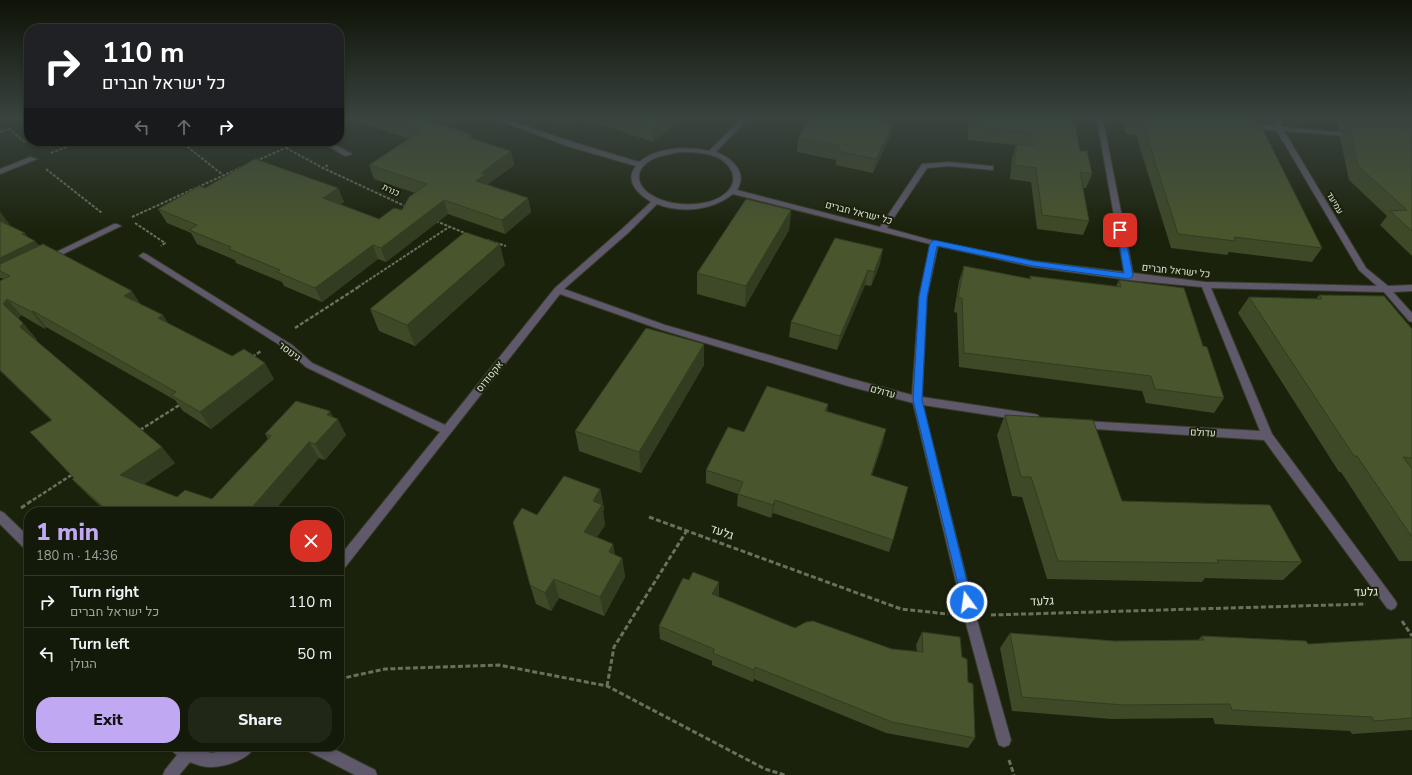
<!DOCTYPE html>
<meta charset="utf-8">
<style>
:root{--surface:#141a09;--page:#212717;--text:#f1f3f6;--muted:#9da19c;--line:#33382a;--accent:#c0a8f3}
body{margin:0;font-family:"Nunito Sans",Heebo,sans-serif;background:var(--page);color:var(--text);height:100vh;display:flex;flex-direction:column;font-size:15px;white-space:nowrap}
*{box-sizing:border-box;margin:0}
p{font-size:13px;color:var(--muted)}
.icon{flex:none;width:22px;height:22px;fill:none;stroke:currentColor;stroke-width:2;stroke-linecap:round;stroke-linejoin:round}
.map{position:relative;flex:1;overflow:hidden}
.drawer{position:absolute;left:24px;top:507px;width:320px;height:244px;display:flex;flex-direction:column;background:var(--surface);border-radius:16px;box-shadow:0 2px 6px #0003,0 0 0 1px var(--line)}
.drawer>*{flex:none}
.guide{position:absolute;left:24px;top:24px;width:320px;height:122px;border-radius:16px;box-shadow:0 2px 6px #0003,0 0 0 1px var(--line);background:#202124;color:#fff;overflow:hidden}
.pin{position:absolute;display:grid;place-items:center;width:34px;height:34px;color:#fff;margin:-17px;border-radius:8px;box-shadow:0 2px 6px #0006}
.me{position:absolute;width:44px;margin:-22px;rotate:346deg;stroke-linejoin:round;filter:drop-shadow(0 0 3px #0008)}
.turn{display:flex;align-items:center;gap:14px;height:84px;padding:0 12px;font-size:18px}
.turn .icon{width:52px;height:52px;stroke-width:2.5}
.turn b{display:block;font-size:28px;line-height:34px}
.lanes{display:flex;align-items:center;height:38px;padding:0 12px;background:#0003;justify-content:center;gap:20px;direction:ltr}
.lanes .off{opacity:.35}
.round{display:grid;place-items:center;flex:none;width:42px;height:42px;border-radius:16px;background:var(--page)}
.head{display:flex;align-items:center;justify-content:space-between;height:68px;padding:0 12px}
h1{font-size:24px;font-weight:800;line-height:30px;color:var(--accent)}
.button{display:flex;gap:8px;margin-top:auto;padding:8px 12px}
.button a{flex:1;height:46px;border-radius:16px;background:var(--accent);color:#111;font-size:16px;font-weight:800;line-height:46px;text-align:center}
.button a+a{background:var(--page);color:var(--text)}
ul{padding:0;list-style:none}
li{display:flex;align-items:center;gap:12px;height:52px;padding:0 12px;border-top:1px solid var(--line)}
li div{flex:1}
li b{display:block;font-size:15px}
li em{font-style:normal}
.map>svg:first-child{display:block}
</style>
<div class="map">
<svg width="1412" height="775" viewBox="0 0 1412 775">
<rect width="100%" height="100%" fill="#1b220c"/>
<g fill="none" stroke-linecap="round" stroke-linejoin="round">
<g stroke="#363d28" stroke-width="2">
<g id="minor">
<polygon points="341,120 349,120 339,126 339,121"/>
<path d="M498,120H508L573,142L639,162C658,147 686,146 709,151L740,120H747L716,152C732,158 748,172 737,190L880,227L922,164L949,162L990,166H993V170L949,166L927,168L887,228L934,241L1033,261L1124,272L1097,120H1103L1133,273L1205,282L1377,286L1359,270L1277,131L1222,122L1219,120H1236L1275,126V120H1281L1282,127L1358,134L1360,135L1356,137L1284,131L1366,268L1388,286L1412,285V291L1393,292L1412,313V322L1409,321L1384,292L1211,288L1272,434L1395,600L1397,604L1395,608L1391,610L1387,608L1264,440L1079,428L1078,425L1079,422L1083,421L1260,431L1202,287L1129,280L1033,267L938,246L927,297L922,397L1034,414L1038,415L1039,418L1038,421L1034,422L923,405L976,616L1011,740L1009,745L1004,747L999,745L997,740L964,616L913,403L848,386L659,329L560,294L343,570L339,571V557L440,432L306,367L286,349L139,256L143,253L146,254L292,345L312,363L445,425L555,288L622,229L651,202C638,194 624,181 636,166L567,146ZM679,152C696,152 722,152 731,170C734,175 734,181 731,187C718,208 675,208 655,197C634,186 633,168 655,158C663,155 671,154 679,152ZM733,194L930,244L919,297L912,395L848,378L665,325L564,289L628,233L657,204C682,214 713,210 733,194Z"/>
<polygon points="319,141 328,141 352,154 345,156"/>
<polygon points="30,157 37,159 0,174 0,169"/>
<polygon points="114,224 117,224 121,226 51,260 48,261 44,258"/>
<polygon points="0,511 4,513 29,537 29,550 25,549 0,524"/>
<path d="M170,746H189L196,750L212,753L221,751L235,746H255C250,759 225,767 211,767C204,767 197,765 190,762L179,775H163L165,770L177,755L172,751Z"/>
<polygon points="306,746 328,746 375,770 377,775 355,775 308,751"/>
</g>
</g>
<g stroke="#6a705e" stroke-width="2" stroke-dasharray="3 1.5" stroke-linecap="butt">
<polyline points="0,132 9,129 26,143"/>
<polyline points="180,141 223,175"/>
<polyline points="286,148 323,168"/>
<polyline points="51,153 82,141"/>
<polyline points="256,161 301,141"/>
<polyline points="328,165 323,168 407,207"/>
<polyline points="46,169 102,213"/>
<polyline points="132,217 242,167"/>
<polyline points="436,221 467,234"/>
<polyline points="135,223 165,243 161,246"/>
<polyline points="487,240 506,246"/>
<polyline points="358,287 449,227"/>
</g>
<g stroke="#6a705e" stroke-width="2.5" stroke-dasharray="4 2" stroke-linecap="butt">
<polyline points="295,328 360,286"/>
<polyline points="252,357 261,351"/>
<polyline points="140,430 181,404"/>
<polyline points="33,500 73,474"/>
</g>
<g stroke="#6a705e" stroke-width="3" stroke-dasharray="5 2.5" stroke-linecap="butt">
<polyline points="21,508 34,499"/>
<polyline points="649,517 901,609 948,614"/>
<polyline points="991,615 1366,604"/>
<polyline points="1402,621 1412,636"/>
<polyline points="339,679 385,669 499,665 607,686 765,769 785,775"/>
<polyline points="607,686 614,647 686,532"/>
<polyline points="1009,760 1014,775"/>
</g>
<use href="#minor" fill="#5f596b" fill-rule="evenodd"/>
</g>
<g fill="#3e4927">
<polygon points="19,120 29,120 29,129"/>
<polygon points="354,120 435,120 435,122 434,123 471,134 472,139 511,151 514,165 488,184 488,185 528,198 531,212 505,234 448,214 386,262 378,259 322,302 284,286 282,282 236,263 235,260 197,244 191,233 167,223 158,209 205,188 338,188 344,202 340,204 379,219 402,210 415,193 374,179 369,165 409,139"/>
<polygon points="557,120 573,120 568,124"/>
<polygon points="588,120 680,120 653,142"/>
<polygon points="968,120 1074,120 1080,151 1092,174 1086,188 1083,188 1089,221 1083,235 1037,229 1031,182 1010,179 1012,158 1016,145 968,140"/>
<polygon points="1122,120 1258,120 1322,248 1312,262 1229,252 1227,255 1171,248 1136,135 1126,134"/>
<polygon points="1337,120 1412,120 1412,256 1380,225 1387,216 1349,180 1340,137 1345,131 1339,130"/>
<polygon points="890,136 873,173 836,165 836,160 797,152 798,138"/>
<polygon points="55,141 77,141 62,147"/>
<polygon points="791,210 789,230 745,307 697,294 697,273"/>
<polygon points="0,212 10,226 28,237 39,245 141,305 168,324 274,379 211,429 183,411 175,400 46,327 45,329 21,315 18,319 23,323 37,340 36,341 175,463 144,484 177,497 212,499 268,439 265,434 333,417 346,435 325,460 319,458 273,512 107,512 88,495 72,479 74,478 51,420 0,371 0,281 3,279 2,278 0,278"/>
<polygon points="835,238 880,264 871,286 865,285 837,350 789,337 791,322"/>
<polygon points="505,265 415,346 379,331 370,309"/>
<polygon points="964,266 1029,279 1030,276 1116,286 1119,280 1203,346 1224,398 1214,413 1146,403 1142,391 959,367 957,313 954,312 959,281"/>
<polygon points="1319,295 1412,329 1412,561 1399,561 1341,472 1339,472 1238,313 1249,297 1316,299"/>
<polygon points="704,344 704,365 641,473 579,451 575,431"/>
<polygon points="828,404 827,411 886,429 883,442 872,475 893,540 889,552 773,513 771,518 737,506 738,494 706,483 706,470 744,432"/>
<polygon points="1005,415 1122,501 1302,562 1283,580 1205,578 1202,582 1047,579 1022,497 1012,496 997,435"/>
<polygon points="600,489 604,509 603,511 605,525 597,537 613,544 615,555 622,558 625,577 604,616 559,598 551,611 536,604 530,585 537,515"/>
<polygon points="719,595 718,597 795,628 892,649 917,652 916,645 922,632 962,657 968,682 975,738 968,748 886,733 754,679 753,682 712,665 712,661 660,639 659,626"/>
<polygon points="1010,633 1115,641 1198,640 1202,636 1308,644 1412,638 1412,730 1352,734 1350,731 1215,724 1213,718 1111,719 1012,711 1000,648"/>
</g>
<g fill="#323c20">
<polygon points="422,120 435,120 435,122 432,124"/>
<polygon points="567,120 573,120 568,124"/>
<polygon points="664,120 680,120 653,142 653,129"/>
<polygon points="893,123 890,136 873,173 876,159"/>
<polygon points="471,134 474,148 467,137"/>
<polygon points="58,141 77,141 62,147"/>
<polygon points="511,151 514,165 488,184 489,188 476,181 481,173"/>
<polygon points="338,188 344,202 329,212 323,198"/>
<polygon points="528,198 531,212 505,234 502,220"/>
<polygon points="444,200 448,214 386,262 381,248"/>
<polygon points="791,210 789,230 745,307 746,286"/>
<polygon points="0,212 11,226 0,228"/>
<polygon points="25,233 32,242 35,241 46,255 0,271 0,258 22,234"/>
<polygon points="500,244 505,265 415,346 407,325"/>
<polygon points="373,245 378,259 322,302 315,288"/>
<polygon points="883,249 880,264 871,286 874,272"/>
<polygon points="868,270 865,285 837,350 840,336"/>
<polygon points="132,291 143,308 124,296"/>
<polygon points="7,299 21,315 17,321 3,304"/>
<polygon points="33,311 46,327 45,329 32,312"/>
<polygon points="163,315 174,332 158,318"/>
<polygon points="23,323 37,340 34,344 20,327"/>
<polygon points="704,344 704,365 641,473 639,452"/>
<polygon points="265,363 274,379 211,429 200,412"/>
<polygon points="330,411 335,421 338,419 346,435 325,460 315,444 327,415"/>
<polygon points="886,429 883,442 867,488 871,475"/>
<polygon points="309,442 319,458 273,512 248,512"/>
<polygon points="162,447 175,463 135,491 120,475"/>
<polygon points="600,489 604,509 603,511 605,525 588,551 584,532 593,501"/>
<polygon points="775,500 773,513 771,518 773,505"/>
<polygon points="613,544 616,564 609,552"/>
<polygon points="622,558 625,577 604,616 600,597"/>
<polygon points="554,579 559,598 551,611 545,593"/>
<polygon points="719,582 719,595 712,607 712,594"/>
<polygon points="755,667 754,679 753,682 754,670"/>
</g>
<g fill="#48552d" stroke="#323c20">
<polygon points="24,120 29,120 29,124"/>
<polygon points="389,120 428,120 432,122 431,124 434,122 471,134 467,137 511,151 481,173 486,174 476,181 528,198 502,220 444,200 381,248 373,245 315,288 277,272 280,270 229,249 231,247 189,230 197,225 158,209 199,186 205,188 255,159 338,188 323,198 379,219 394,208 402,210 409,197 427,184 369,165 421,131"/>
<polygon points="625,120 664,120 653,129"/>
<polygon points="809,120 879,120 893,123 876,159 838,151 840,146 798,138"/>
<polygon points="971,120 1074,120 1080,151 1087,151 1092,174 1080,172 1089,221 1042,215 1036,168 1014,165 1017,144 1033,146 1030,133 971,126"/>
<polygon points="1132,120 1258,120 1322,248 1234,237 1235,241 1178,234 1142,121"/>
<polygon points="1380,120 1412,120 1412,123"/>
<polygon points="1349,124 1412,129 1412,231 1390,211 1407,210 1358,166"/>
<polygon points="746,199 791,210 746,286 697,273"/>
<polygon points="0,221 25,233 22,234 35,241 0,258"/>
<polygon points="465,232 500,244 407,325 370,309"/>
<polygon points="835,238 883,249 874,272 868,270 840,336 791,322"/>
<polygon points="43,244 132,291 124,296 163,315 158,318 232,356 244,349 265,363 200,412 171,395 176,392 33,311 32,312 7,299 3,304 23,323 20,327 162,447 120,475 177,497 185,490 212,499 271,436 265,434 296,401 330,411 327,415 338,419 315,444 309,442 248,512 249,512 109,512 72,479 74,478 30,432 52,420 0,370 0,281 10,276 0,271 0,264"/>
<polygon points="964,266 1031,279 1030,276 1121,287 1119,280 1184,288 1203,346 1207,347 1224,398 1155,389 1151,376 964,353 962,298 958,298"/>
<polygon points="1319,295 1384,296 1412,329 1412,458 1403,457 1412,469 1412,537 1357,456 1354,456 1249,297 1322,299"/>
<polygon points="646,328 704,344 639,452 575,431"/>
<polygon points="767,386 828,404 825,411 886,429 871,475 908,487 893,540 775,500 773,505 738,494 743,482 706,470 728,427 744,432"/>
<polygon points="1005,415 1093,420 1122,501 1270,505 1302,562 1217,560 1219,563 1058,561 1031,477 1021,477"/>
<polygon points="564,476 600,489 593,501 602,505 584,532 613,544 609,552 622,558 600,597 554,579 545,593 530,585 513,522 522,508 537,515"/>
<polygon points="693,572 719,582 712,594 795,628 806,622 813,621 892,649 923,652 922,632 960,637 962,657 967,659 968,682 973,684 975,738 892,722 755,667 754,670 713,653 714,649 659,626 683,578 689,580"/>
<polygon points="1010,633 1115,641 1204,640 1202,636 1306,641 1308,644 1412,638 1412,718 1374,721 1372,717 1232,710 1230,704 1124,705 1022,697"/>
</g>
<linearGradient id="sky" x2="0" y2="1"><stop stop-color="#0f1307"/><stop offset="0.52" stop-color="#394440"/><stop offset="1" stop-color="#394440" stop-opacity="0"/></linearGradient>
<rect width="1412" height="229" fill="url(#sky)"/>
<polygon fill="#1a73e8" stroke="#114b97" points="1120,227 1124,230 1133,276 1129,279 1033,266 937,246 927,297 922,400 972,602 971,605 967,607 963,605 913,400 919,297 930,243 934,240 1033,261 1124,273 1117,230"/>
<g text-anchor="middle" stroke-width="4" stroke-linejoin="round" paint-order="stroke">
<g font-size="9" fill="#dde2d4" stroke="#1b220c">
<text transform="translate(391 190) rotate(25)" y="3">כנרת</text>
<text transform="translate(1335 203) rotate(59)" y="3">עמיעד</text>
</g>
<g font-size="10" fill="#dde2d4" stroke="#1b220c">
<text transform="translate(859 212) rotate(14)" y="4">כל ישראל חברים</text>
<text transform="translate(1176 270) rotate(6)" y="4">כל ישראל חברים</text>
<text transform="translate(290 351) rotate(37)" y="4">גינוסר</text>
<text transform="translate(489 376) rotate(-51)" y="4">אקסודוס</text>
<text transform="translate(883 391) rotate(15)" y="4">עדולם</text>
<text transform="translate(1203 432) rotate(3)" y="4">עדולם</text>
</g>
<g font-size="12" fill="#dde2d4" stroke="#1b220c">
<text transform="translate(722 532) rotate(20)" y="4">גלעד</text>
<text transform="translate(1366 592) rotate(-1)" y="4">גלעד</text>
<text transform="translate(1042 601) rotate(-2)" y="4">גלעד</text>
</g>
</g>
</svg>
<div class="pin" style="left:1120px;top:230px;background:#d93025"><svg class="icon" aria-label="arrive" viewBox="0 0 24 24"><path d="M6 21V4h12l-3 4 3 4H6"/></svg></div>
<svg class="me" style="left:967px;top:602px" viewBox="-20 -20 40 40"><circle r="17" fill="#1a73e8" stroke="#fff" stroke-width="3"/><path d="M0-11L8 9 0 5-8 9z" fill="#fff"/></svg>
<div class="guide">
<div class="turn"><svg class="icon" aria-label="right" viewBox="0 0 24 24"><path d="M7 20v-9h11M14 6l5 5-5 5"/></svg><div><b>110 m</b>כל ישראל חברים</div></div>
<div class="lanes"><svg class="icon off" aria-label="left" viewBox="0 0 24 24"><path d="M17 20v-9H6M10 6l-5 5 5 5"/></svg><svg class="icon off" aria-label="ahead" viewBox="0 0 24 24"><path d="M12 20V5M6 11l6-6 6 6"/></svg><svg class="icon" aria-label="right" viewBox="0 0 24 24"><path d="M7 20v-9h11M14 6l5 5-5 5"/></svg></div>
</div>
<section class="drawer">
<div class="head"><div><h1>1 min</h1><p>180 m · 14:36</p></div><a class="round" style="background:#d93025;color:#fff"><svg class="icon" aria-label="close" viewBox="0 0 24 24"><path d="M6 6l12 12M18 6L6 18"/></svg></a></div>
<ul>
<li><svg class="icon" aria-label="right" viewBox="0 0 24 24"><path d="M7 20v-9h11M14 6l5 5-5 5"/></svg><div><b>Turn right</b><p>כל ישראל חברים</p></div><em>110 m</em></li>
<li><svg class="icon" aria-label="left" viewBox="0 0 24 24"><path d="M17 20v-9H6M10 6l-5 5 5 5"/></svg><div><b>Turn left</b><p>הגולן</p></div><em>50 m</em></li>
</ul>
<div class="button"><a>Exit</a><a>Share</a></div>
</section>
</div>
